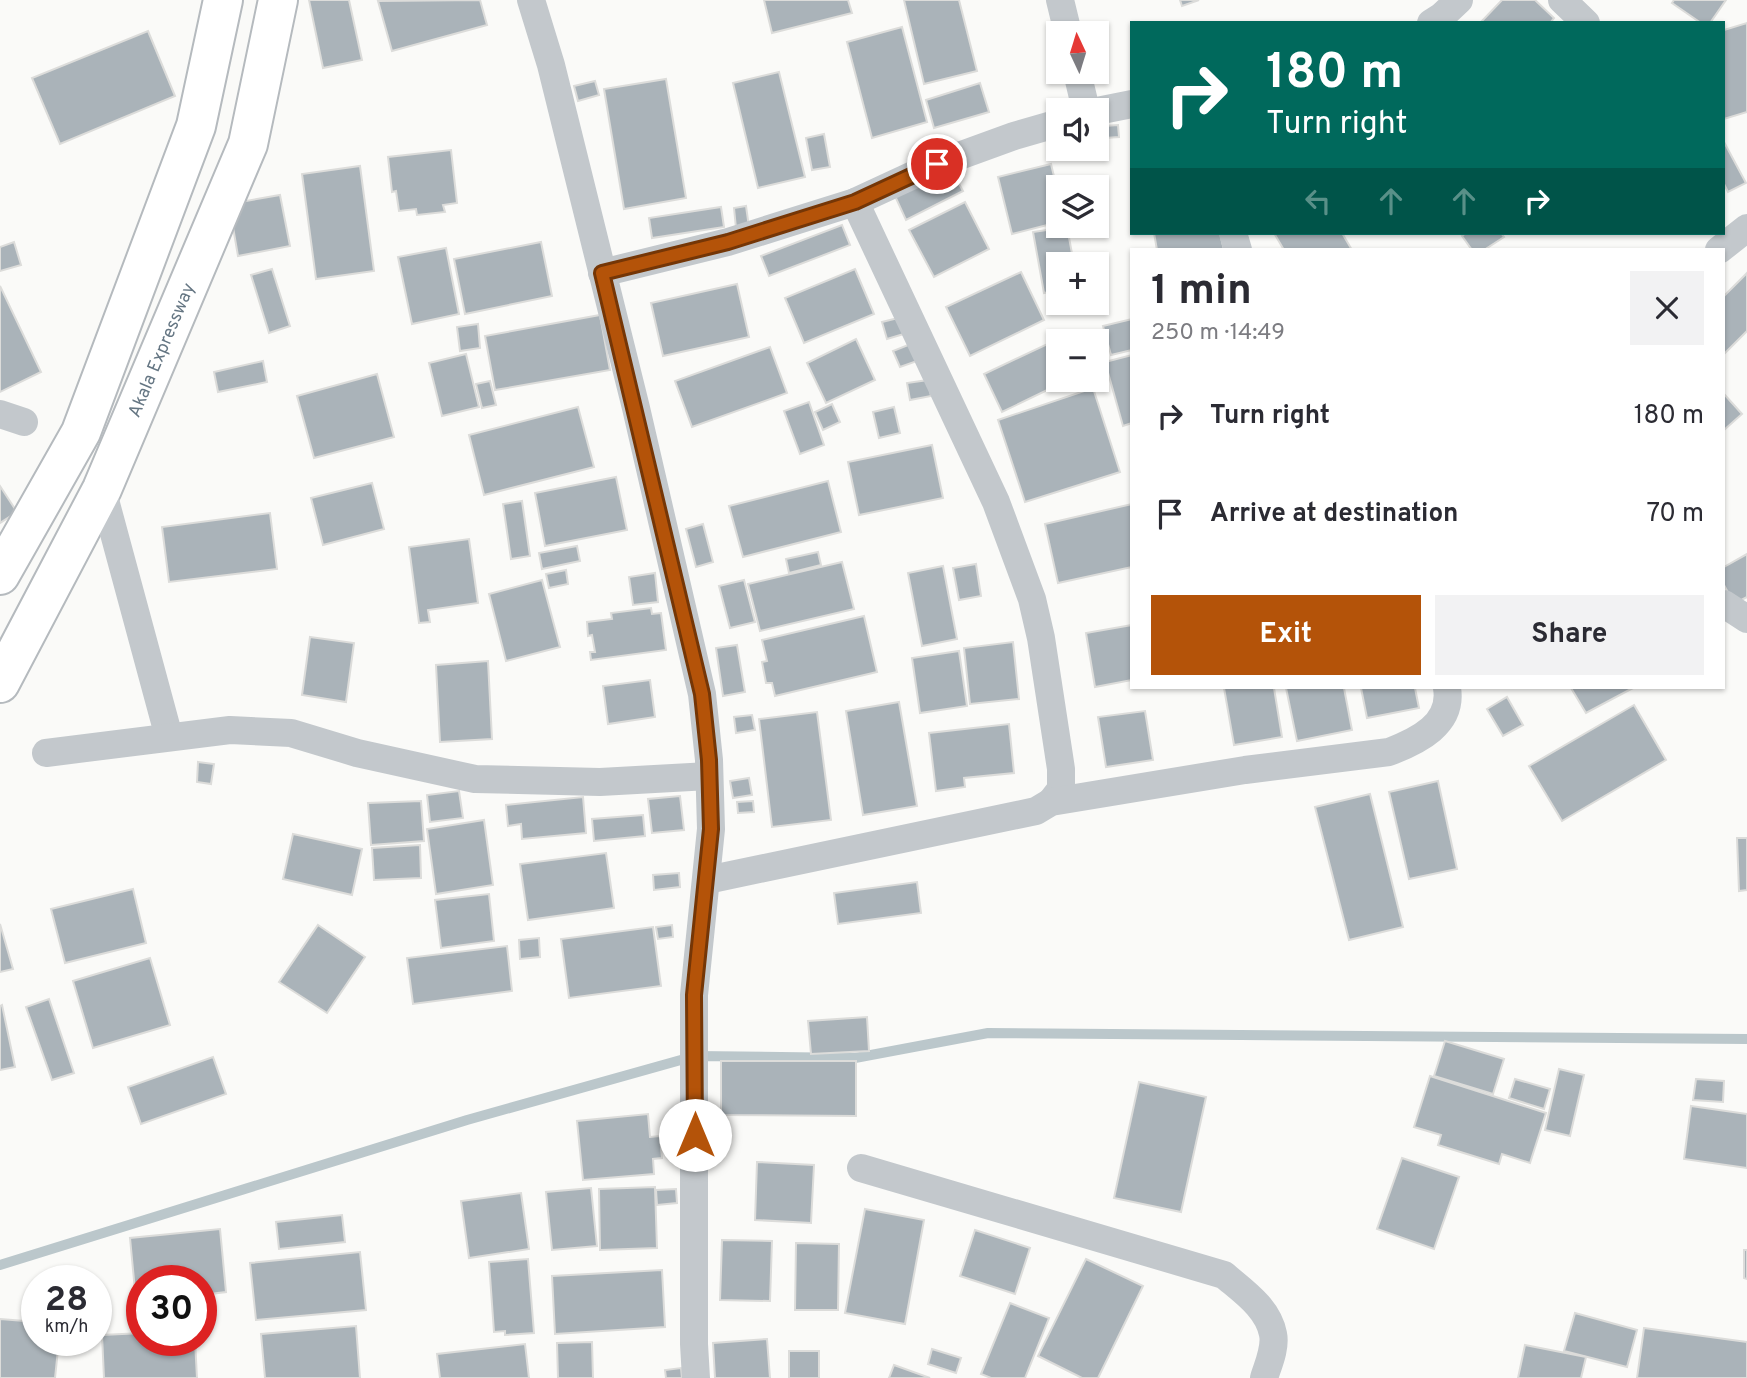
<!DOCTYPE html>
<meta charset="utf-8">
<style>
:root{--surface:#fff;--page:#f2f2f3;--text:#2b2b33;--muted:#7c7c81;--accent:#b45309}
body{margin:0;font-family:Overpass,sans-serif;background:var(--page);color:var(--text);height:100vh;display:flex;flex-direction:column;font-size:26px;white-space:nowrap}
*{box-sizing:border-box;margin:0}
p{font-size:23px;color:var(--muted)}
.icon{flex:none;width:38px;height:38px;fill:none;stroke:currentColor;stroke-width:2;stroke-linecap:round;stroke-linejoin:round}
.map{position:relative;flex:1;overflow:hidden}
.panel{position:absolute;left:1130px;top:248px;width:595px;height:441px;display:flex;flex-direction:column;background:var(--surface);border-radius:0px;box-shadow:0 2px 5px #0004}
.panel>*{flex:none}
.hud{position:absolute;left:1130px;top:21px;width:595px;height:214px;border-radius:0px;box-shadow:0 2px 5px #0004;background:#00695c;color:#fff;overflow:hidden}
.needle{width:46px;rotate:356deg}
.controls{position:absolute;left:1046px;top:21px;display:grid;gap:14px}
.controls a{display:grid;place-items:center;width:63px;height:63px;border-radius:0px;background:var(--surface);box-shadow:0 2px 5px #0004;font-size:35px}
.speed{position:absolute;left:21px;top:1265px;display:flex;gap:14px;font-size:35px;font-weight:700;text-align:center}
.speed>*{display:grid;place-content:center;width:91px;height:91px;border-radius:50%;background:var(--surface);box-shadow:0 2px 5px #0004;line-height:1}
.speed small{font-size:18px;font-weight:400}
.speed .limit{border:10px solid #d22;background:#fff;color:#111}
.pin{position:absolute;display:grid;place-items:center;width:60px;height:60px;color:#fff;margin:-30px;border:4px solid #fff;border-radius:50%;box-shadow:0 2px 7px #0007}
.me{position:absolute;width:77px;margin:-38px;rotate:0deg;stroke-linejoin:round;filter:drop-shadow(0 0 5px #0008)}
.turn{display:flex;align-items:center;gap:24px;height:147px;padding:0 21px;font-size:32px}
.turn .icon{width:91px;height:91px;stroke-width:2.5}
.turn b{display:block;font-size:49px;line-height:60px}
.lanes{display:flex;align-items:center;height:66px;padding:0 21px;background:#0003;justify-content:center;gap:35px;direction:ltr}
.lanes .off{opacity:.35}
.round{display:grid;place-items:center;flex:none;width:74px;height:74px;border-radius:0px;background:var(--page)}
.summary{display:flex;align-items:center;justify-content:space-between;height:119px;padding:0 21px}
h1{font-size:42px;font-weight:700;line-height:52px}
.cta{display:flex;gap:14px;margin-top:auto;padding:14px 21px}
.cta a{flex:1;height:80px;border-radius:0px;background:var(--accent);color:#fff;font-size:28px;font-weight:700;line-height:80px;text-align:center}
.cta a+a{background:var(--page);color:var(--text)}
ul{padding:0;list-style:none}
li{display:flex;align-items:center;gap:21px;height:98px;padding:0 21px}
li div{flex:1}
li b{display:block;font-size:26px}
li em{font-style:normal}
.map>svg:first-child{display:block}
</style>
<div class="map">
<svg width="1747" height="1378" viewBox="0 0 1747 1378">
<rect width="100%" height="100%" fill="#fafaf8"/>
<g fill="none" stroke-linecap="round" stroke-linejoin="round">
<polyline stroke="#bbc7cb" stroke-width="10" points="0,1265 467,1120 695,1056 855,1058 988,1033 1747,1039"/>
</g>
<g fill="#aab3b9" stroke="#dcdcda" stroke-width="2">
<polygon points="309,0 349,0 362,60 323,68"/>
<polygon points="480,0 487,25 392,51 378,1"/>
<polygon points="764,0 848,0 852,13 772,33"/>
<polygon points="904,0 959,0 977,71 924,84"/>
<polygon points="1180,0 1199,0 1182,6"/>
<polygon points="1502,0 1535,0 1554,18 1550,23 1480,23"/>
<polygon points="1674,0 1726,0 1710,23 1701,23 1672,3"/>
<polygon points="1747,23 1747,112 1724,119 1724,30"/>
<polygon points="902,27 927,122 872,138 847,42"/>
<polygon points="148,31 175,96 60,144 32,78"/>
<polygon points="779,72 805,177 758,188 733,83"/>
<polygon points="666,79 686,198 624,209 604,89"/>
<polygon points="595,81 599,95 578,101 574,86"/>
<polygon points="980,83 989,112 934,128 926,100"/>
<polygon points="1118,125 1119,137 1105,138 1104,126"/>
<polygon points="824,134 830,167 812,170 806,138"/>
<polygon points="1724,142 1746,183 1728,192 1724,184"/>
<polygon points="451,150 457,203 443,205 445,212 417,215 416,209 399,211 396,191 392,192 388,157"/>
<polygon points="1051,164 1059,197 1059,222 1012,234 998,177"/>
<polygon points="360,166 374,271 316,279 302,174"/>
<polygon points="951,169 963,191 906,220 895,196"/>
<polygon points="280,195 290,246 238,256 229,204"/>
<polygon points="965,202 989,249 934,277 909,230"/>
<polygon points="746,206 749,227 736,228 734,208"/>
<polygon points="721,207 724,227 652,238 649,218"/>
<polygon points="842,225 850,245 769,276 761,256"/>
<polygon points="1067,227 1074,264 1059,264 1059,290 1044,293 1033,232"/>
<polygon points="1154,233 1220,233 1224,250 1157,250"/>
<polygon points="1274,233 1342,233 1352,250 1284,250"/>
<polygon points="1466,233 1501,233 1504,237 1484,250 1472,250 1462,236"/>
<polygon points="14,242 21,265 0,271 0,247"/>
<polygon points="541,242 552,296 465,314 454,259"/>
<polygon points="446,248 459,314 412,324 398,257"/>
<polygon points="272,269 290,326 269,333 251,275"/>
<polygon points="855,269 874,314 804,343 785,298"/>
<polygon points="1021,272 1044,320 970,356 946,307"/>
<polygon points="1747,273 1747,331 1724,354 1724,296"/>
<polygon points="737,284 749,337 663,356 651,303"/>
<polygon points="0,286 41,372 0,392"/>
<polygon points="600,315 610,370 495,390 485,336"/>
<polygon points="902,317 907,333 887,339 882,322"/>
<polygon points="1132,319 1132,350 1111,355 1103,326"/>
<polygon points="478,324 480,348 460,351 457,327"/>
<polygon points="856,339 875,380 826,403 807,363"/>
<polygon points="1058,339 1059,380 1068,380 1002,412 984,374"/>
<polygon points="913,343 920,360 900,367 893,351"/>
<polygon points="770,347 787,393 692,427 675,381"/>
<polygon points="466,354 479,407 442,416 429,363"/>
<polygon points="1132,355 1132,423 1123,426 1105,362"/>
<polygon points="263,361 267,382 218,392 214,372"/>
<polygon points="377,374 394,437 314,458 297,396"/>
<polygon points="928,380 931,396 910,400 907,383"/>
<polygon points="490,381 496,405 482,408 476,384"/>
<polygon points="1093,388 1120,472 1025,502 998,420"/>
<polygon points="1724,394 1742,414 1724,430"/>
<polygon points="809,402 824,445 800,454 784,411"/>
<polygon points="832,404 840,422 823,430 815,412"/>
<polygon points="578,407 594,467 484,495 469,435"/>
<polygon points="894,407 900,433 879,438 873,412"/>
<polygon points="932,445 943,498 859,515 848,462"/>
<polygon points="616,477 627,530 545,546 535,493"/>
<polygon points="828,481 841,532 743,557 729,506"/>
<polygon points="372,483 384,529 323,545 311,498"/>
<polygon points="0,486 17,512 0,523"/>
<polygon points="522,501 530,556 511,559 503,504"/>
<polygon points="1132,504 1132,567 1058,583 1045,524"/>
<polygon points="270,513 277,569 169,582 162,527"/>
<polygon points="703,524 713,562 696,567 686,529"/>
<polygon points="469,539 478,603 428,610 430,622 419,623 409,547"/>
<polygon points="577,546 580,561 542,569 539,553"/>
<polygon points="818,552 821,565 789,573 786,559"/>
<polygon points="1747,554 1747,597 1734,604 1724,585 1724,567"/>
<polygon points="842,562 854,609 760,631 748,584"/>
<polygon points="976,564 981,596 959,600 953,568"/>
<polygon points="943,566 957,639 922,646 908,573"/>
<polygon points="566,570 568,584 549,588 546,574"/>
<polygon points="655,573 658,602 633,605 629,577"/>
<polygon points="542,580 560,647 506,661 489,594"/>
<polygon points="744,580 755,622 730,628 719,586"/>
<polygon points="651,608 652,614 661,613 666,650 591,660 590,652 595,652 592,635 588,636 587,622 612,619 611,613"/>
<polygon points="864,616 877,672 775,696 772,683 766,683 762,662 767,661 762,640"/>
<polygon points="1132,625 1132,680 1095,687 1086,633"/>
<polygon points="310,637 354,643 346,702 302,695"/>
<polygon points="1013,642 1019,699 970,704 964,648"/>
<polygon points="737,645 745,692 723,696 716,648"/>
<polygon points="959,651 967,706 920,713 912,658"/>
<polygon points="488,661 492,739 440,742 436,665"/>
<polygon points="650,680 655,717 608,724 603,686"/>
<polygon points="1224,688 1274,688 1282,737 1234,745"/>
<polygon points="1286,688 1344,688 1352,730 1297,741"/>
<polygon points="1361,688 1415,688 1419,708 1367,718"/>
<polygon points="1571,688 1633,688 1586,713"/>
<polygon points="1507,697 1523,725 1503,736 1487,709"/>
<polygon points="899,702 917,806 863,815 846,711"/>
<polygon points="1634,705 1666,760 1562,821 1529,766"/>
<polygon points="1145,711 1153,760 1106,767 1098,717"/>
<polygon points="817,712 831,820 772,827 759,719"/>
<polygon points="752,715 755,730 736,733 734,717"/>
<polygon points="1009,724 1014,773 964,778 965,787 936,791 929,733"/>
<polygon points="198,762 214,764 211,784 197,782"/>
<polygon points="749,778 752,795 733,798 730,781"/>
<polygon points="1438,781 1457,869 1409,879 1389,792"/>
<polygon points="459,791 463,818 430,822 427,795"/>
<polygon points="1370,794 1403,927 1349,940 1315,807"/>
<polygon points="680,796 684,830 652,833 648,799"/>
<polygon points="583,797 586,833 522,839 521,824 508,826 506,805"/>
<polygon points="421,801 424,841 371,845 368,803"/>
<polygon points="753,801 754,812 738,813 737,802"/>
<polygon points="643,815 645,836 594,841 592,819"/>
<polygon points="484,820 493,885 436,894 427,829"/>
<polygon points="293,834 362,849 352,895 283,879"/>
<polygon points="1737,838 1747,838 1747,890 1739,891"/>
<polygon points="420,845 421,878 374,880 372,848"/>
<polygon points="606,853 614,908 528,920 520,864"/>
<polygon points="679,873 680,887 654,890 653,875"/>
<polygon points="917,882 921,913 838,924 834,893"/>
<polygon points="133,889 146,943 65,963 51,909"/>
<polygon points="489,894 494,941 441,948 435,900"/>
<polygon points="0,924 13,969 0,972"/>
<polygon points="318,925 365,957 327,1013 279,982"/>
<polygon points="672,925 673,937 658,939 656,927"/>
<polygon points="653,927 661,986 569,998 561,939"/>
<polygon points="539,938 540,957 520,959 519,940"/>
<polygon points="507,946 512,991 413,1004 407,958"/>
<polygon points="150,958 170,1025 93,1048 73,981"/>
<polygon points="49,999 74,1073 52,1080 26,1007"/>
<polygon points="2,1005 15,1067 0,1070 0,1006"/>
<polygon points="867,1017 869,1051 811,1054 808,1021"/>
<polygon points="1445,1041 1504,1059 1493,1094 1434,1076"/>
<polygon points="213,1057 226,1094 141,1124 128,1087"/>
<polygon points="721,1061 856,1061 856,1116 721,1115"/>
<polygon points="1559,1069 1584,1075 1570,1136 1545,1130"/>
<polygon points="1430,1076 1546,1113 1530,1163 1502,1154 1499,1164 1438,1145 1441,1135 1414,1127"/>
<polygon points="1515,1079 1550,1089 1544,1109 1509,1098"/>
<polygon points="1696,1079 1724,1081 1723,1102 1693,1100"/>
<polygon points="1139,1082 1206,1097 1181,1212 1114,1198"/>
<polygon points="1691,1106 1747,1114 1747,1168 1684,1159"/>
<polygon points="648,1114 650,1137 660,1136 662,1158 653,1159 654,1174 583,1180 577,1121"/>
<polygon points="1402,1158 1459,1177 1434,1249 1377,1229"/>
<polygon points="757,1162 814,1165 811,1223 755,1220"/>
<polygon points="655,1187 657,1248 600,1250 599,1189"/>
<polygon points="591,1188 597,1246 552,1250 546,1192"/>
<polygon points="676,1189 677,1203 657,1205 656,1190"/>
<polygon points="521,1193 529,1249 469,1258 461,1201"/>
<polygon points="865,1209 924,1220 905,1324 845,1313"/>
<polygon points="342,1215 345,1242 279,1249 276,1222"/>
<polygon points="220,1229 226,1292 201,1295 201,1281 142,1281 142,1301 136,1301 130,1238"/>
<polygon points="975,1230 1030,1248 1015,1294 960,1276"/>
<polygon points="722,1240 772,1241 770,1301 720,1300"/>
<polygon points="796,1243 839,1244 838,1310 795,1310"/>
<polygon points="1744,1250 1747,1250 1747,1279 1744,1278"/>
<polygon points="360,1252 366,1310 256,1320 250,1263"/>
<polygon points="528,1259 534,1333 505,1335 505,1331 494,1332 489,1262"/>
<polygon points="1086,1259 1143,1286 1098,1378 1082,1378 1038,1356"/>
<polygon points="662,1270 665,1327 555,1334 552,1276"/>
<polygon points="1010,1303 1049,1318 1025,1378 991,1378 981,1374"/>
<polygon points="1575,1313 1637,1330 1627,1367 1564,1351"/>
<polygon points="0,1319 37,1322 37,1340 59,1340 55,1378 0,1378"/>
<polygon points="356,1326 360,1378 265,1378 261,1334"/>
<polygon points="1644,1328 1747,1342 1747,1378 1637,1378"/>
<polygon points="142,1333 142,1340 195,1340 197,1378 104,1378 102,1335"/>
<polygon points="767,1339 770,1378 715,1378 713,1343"/>
<polygon points="592,1342 593,1378 558,1378 557,1343"/>
<polygon points="525,1344 529,1378 440,1378 437,1354"/>
<polygon points="1525,1345 1586,1357 1581,1378 1518,1378"/>
<polygon points="932,1349 961,1358 956,1373 928,1364"/>
<rect x="789" y="1351" width="30" height="27"/>
<polygon points="894,1365 930,1378 889,1378"/>
<polygon points="681,1368 682,1378 666,1378 665,1370"/>
</g>
<g fill="none" stroke-linecap="round" stroke-linejoin="round">
<g stroke="#b5babe" stroke-width="42">
<g id="primary">
<polyline points="0,575 81,432 196,126 223,0"/>
<polyline points="0,683 102,489 248,144 278,0"/>
</g>
</g>
<g stroke="#c3c8cc" stroke-width="28">
<polyline points="531,0 551,65 636,408 702,694 709,760 711,829 694,995 694,1344 696,1378"/>
<polyline points="1060,0 1068,33"/>
<polyline points="1562,0 1586,23"/>
<polyline points="1431,23 1442,16 1459,0"/>
<polyline points="1077,72 1086,110"/>
<polyline points="1097,111 1132,104"/>
<polyline points="855,202 996,502 1032,599 1041,638 1061,769 1061,789 1051,802"/>
<polyline points="1233,233 1238,250"/>
<polyline points="1719,250 1747,228"/>
<polyline points="602,273 728,242 855,202 937,164 1014,136 1059,123"/>
<polyline points="0,414 24,422"/>
<polyline points="102,489 169,737"/>
<polyline points="1724,604 1747,619"/>
<polyline points="46,753 230,730 291,733 357,753 475,779 600,782 709,776"/>
<path d="M707,880L1036,811L1051,802L1245,770L1389,752C1418,741 1453,724 1447,688"/>
<path d="M861,1168L1224,1275C1244,1292 1268,1308 1273,1334C1276,1348 1268,1365 1264,1378"/>
</g>
<use href="#primary" stroke="#fff" stroke-width="38"/>
</g>
<g fill="none" stroke-linecap="round" stroke-linejoin="round">
<g stroke="#753606" stroke-width="18">
<polyline id="route" points="695,1135 694,995 711,829 709,760 702,694 602,273 728,242 855,202 937,164"/>
</g>
<use href="#route" stroke="#b45309" stroke-width="12"/>
</g>
<g text-anchor="middle" stroke-width="7" stroke-linejoin="round" paint-order="stroke">
<g font-size="18" fill="#657683" stroke="#fff">
<text transform="translate(161 350) rotate(-67)" y="6">Akala Expressway</text>
</g>
</g>
</svg>
<div class="controls">
<a><svg class="needle" viewBox="-14 -14 28 28"><path d="M0-13l5 13h-10z" fill="#e53935"/><path d="M0 13l5-13h-10z" fill="#7c7c81"/></svg></a>
<a><svg class="icon" aria-label="sound" viewBox="0 0 24 24"><path d="M4 9h4l5-4v14l-5-4H4zM17 9q2 3 0 6"/></svg></a>
<a><svg class="icon" aria-label="layers" viewBox="0 0 24 24"><path d="M12 4l9 5-9 5-9-5zM3 14l9 5 9-5"/></svg></a>
<a>+</a>
<a>−</a>
</div>
<div class="speed"><div>28<small>km/h</small></div><div class="limit">30</div></div>
<div class="pin" style="left:937px;top:164px;background:#d93025"><svg class="icon" aria-label="arrive" viewBox="0 0 24 24"><path d="M6 21V4h12l-3 4 3 4H6"/></svg></div>
<svg class="me" style="left:695px;top:1135px" viewBox="-20 -20 40 40"><circle r="19" fill="#fff"/><path d="M0-13L10 11 0 6-10 11z" fill="#b45309"/></svg>
<div class="hud">
<div class="turn"><svg class="icon" aria-label="right" viewBox="0 0 24 24"><path d="M7 20v-9h11M14 6l5 5-5 5"/></svg><div><b>180 m</b>Turn right</div></div>
<div class="lanes"><svg class="icon off" aria-label="left" viewBox="0 0 24 24"><path d="M17 20v-9H6M10 6l-5 5 5 5"/></svg><svg class="icon off" aria-label="ahead" viewBox="0 0 24 24"><path d="M12 20V5M6 11l6-6 6 6"/></svg><svg class="icon off" aria-label="ahead" viewBox="0 0 24 24"><path d="M12 20V5M6 11l6-6 6 6"/></svg><svg class="icon" aria-label="right" viewBox="0 0 24 24"><path d="M7 20v-9h11M14 6l5 5-5 5"/></svg></div>
</div>
<section class="panel">
<div class="summary"><div><h1>1 min</h1><p>250 m · 14:49</p></div><a class="round"><svg class="icon" aria-label="close" viewBox="0 0 24 24"><path d="M6 6l12 12M18 6L6 18"/></svg></a></div>
<ul>
<li><svg class="icon" aria-label="right" viewBox="0 0 24 24"><path d="M7 20v-9h11M14 6l5 5-5 5"/></svg><div><b>Turn right</b></div><em>180 m</em></li>
<li><svg class="icon" aria-label="arrive" viewBox="0 0 24 24"><path d="M6 21V4h12l-3 4 3 4H6"/></svg><div><b>Arrive at destination</b></div><em>70 m</em></li>
</ul>
<div class="cta"><a>Exit</a><a>Share</a></div>
</section>
</div>
